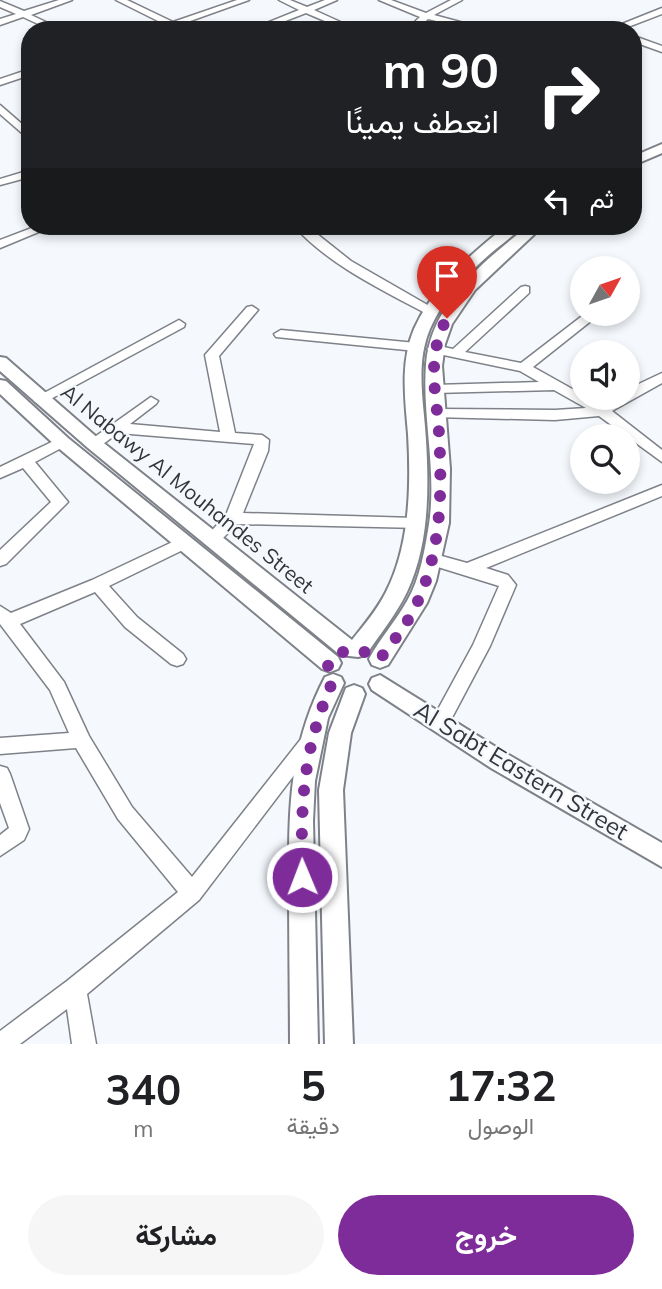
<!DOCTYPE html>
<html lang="ar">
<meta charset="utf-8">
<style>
:root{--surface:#fff;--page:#f6f6f6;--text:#202124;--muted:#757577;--accent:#7f2c9b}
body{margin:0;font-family:Mulish,Vazirmatn,sans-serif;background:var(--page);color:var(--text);direction:rtl;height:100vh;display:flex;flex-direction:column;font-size:26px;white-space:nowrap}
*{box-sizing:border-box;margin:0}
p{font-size:23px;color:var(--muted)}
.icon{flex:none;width:38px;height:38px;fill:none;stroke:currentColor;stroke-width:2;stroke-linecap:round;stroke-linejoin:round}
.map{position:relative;height:1044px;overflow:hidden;direction:ltr}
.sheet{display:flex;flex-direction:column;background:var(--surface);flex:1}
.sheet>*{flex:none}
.guide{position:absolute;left:21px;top:21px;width:621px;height:214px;border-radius:28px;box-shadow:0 4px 10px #0003;direction:rtl;background:#202124;color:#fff;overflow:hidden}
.needle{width:46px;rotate:50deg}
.buttons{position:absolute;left:570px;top:256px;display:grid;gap:14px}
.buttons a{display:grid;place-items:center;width:70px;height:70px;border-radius:50%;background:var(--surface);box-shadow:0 4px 10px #0003;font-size:35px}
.pin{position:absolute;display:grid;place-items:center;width:60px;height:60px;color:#fff;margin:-72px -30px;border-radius:50% 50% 50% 0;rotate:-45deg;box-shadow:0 0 7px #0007}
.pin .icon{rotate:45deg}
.me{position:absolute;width:77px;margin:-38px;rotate:359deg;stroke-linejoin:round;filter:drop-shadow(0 0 5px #0008)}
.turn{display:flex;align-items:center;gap:24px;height:147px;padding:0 28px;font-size:32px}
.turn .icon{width:91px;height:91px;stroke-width:2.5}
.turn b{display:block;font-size:49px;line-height:60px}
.then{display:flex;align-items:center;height:66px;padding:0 28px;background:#0003;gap:14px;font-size:26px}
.eta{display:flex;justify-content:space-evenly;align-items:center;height:119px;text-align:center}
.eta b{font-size:42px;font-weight:700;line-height:49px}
.button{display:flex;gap:14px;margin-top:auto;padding:14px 28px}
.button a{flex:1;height:80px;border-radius:42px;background:var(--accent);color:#fff;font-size:28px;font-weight:700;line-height:80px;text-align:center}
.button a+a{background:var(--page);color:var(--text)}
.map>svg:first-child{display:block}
</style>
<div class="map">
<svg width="662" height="1044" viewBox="0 0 662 1044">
<rect width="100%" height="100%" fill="#f5f9fe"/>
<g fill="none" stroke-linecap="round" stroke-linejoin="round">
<g stroke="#7e8288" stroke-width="3">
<g id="minor">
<polygon points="59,0 72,0 31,15 63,30 51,30 23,17 0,25 0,19 16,14 0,7 0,1 24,11"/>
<polygon points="116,0 127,0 173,22 237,0 249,0 179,25 178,28 152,30 164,24"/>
<polygon points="279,0 290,0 307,7 325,0 337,0 314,10 358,30 346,30 306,13 262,30 249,30 299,10"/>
<polygon points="379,0 391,0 426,13 451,0 462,0 434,15 486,29 474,30 428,19 416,30 406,30 420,17"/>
<polygon points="662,8 662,14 620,30 607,30"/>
<polygon points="634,36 662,46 662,52 634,42"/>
<polygon points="30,69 30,75 0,85 0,79"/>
<polygon points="0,105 30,131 30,140 0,114"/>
<polygon points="30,170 30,177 0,185 0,179"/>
<polygon points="37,226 53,226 0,248 0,240"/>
<path d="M294,226H307L351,261L438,311L437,314H427C382,290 329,265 294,226Z"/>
<polygon points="525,286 529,287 529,293 465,352 521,363 586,313 601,313 533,367 583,395 583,397 602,405 614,397 628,397 628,389 662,373 662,383 612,411 662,450 662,462 599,416 555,420 433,417 431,414 433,411 438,409 555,410 586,408 554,390 435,393 428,389 435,385 539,382 520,371 434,353 427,349 434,345 453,349 521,287"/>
<polygon points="252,306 258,310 219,356 235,433 262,435 269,440 268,451 243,513 415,518 423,524 421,528 237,524 219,542 213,544 205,538 226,515 254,444 118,433 99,447 89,447 87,444 89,441 151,397 158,401 156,404 130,424 220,432 205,355 247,307"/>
<polygon points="179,320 185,324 184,327 45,402 35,402 33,399"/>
<polygon points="281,330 416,343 423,347 416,351 276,337 274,334"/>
<polygon points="62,437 69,442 67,445 35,462 68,502 6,564 0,566 0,550 51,502 23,468 0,478 0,467"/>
<polygon points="662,485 662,496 486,568 508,575 516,585 490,646 446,729 439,732 432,729 430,724 473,645 499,586 425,563 423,559 425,555 431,553 467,563"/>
<polygon points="183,537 191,543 189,547 109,586 137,617 183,654 186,659 183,664 177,666 171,664 125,627 95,592 20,624 64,682 89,736 132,807 192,877 301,739 308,737 315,739 317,745 199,900 87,994 96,1044 72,1044 67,1009 20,1044 0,1044 0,1031 67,981 178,892 118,819 76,748 0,754 0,738 69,733 50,690 0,624 0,606 11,613 92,580"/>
<polygon points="0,766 7,768 10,774 29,829 24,840 0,856 0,835 9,828 0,803"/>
</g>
</g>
<g stroke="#7e8288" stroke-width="4">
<g id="tertiary">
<polygon points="662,144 662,153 634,165 634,156"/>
<path d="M506,226H522C513,237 500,245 490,254C466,275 443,299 430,329C415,364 424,403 426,440C429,491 429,545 407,592C396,615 380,634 366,655L358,657L340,655L88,448L0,371V357L6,358L100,440L352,640C364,625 377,610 386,592C410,545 411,486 408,434C405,399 400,362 414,329C433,286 471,254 506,226Z"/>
<path d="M528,226H543L475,290L452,324L445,344L442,366L450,469L449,523L436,581L427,603L388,665L380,668L372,665L369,659C380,638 396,621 407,601C420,579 425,549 429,524C437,470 422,417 426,364C431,303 484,261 528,226Z"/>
<polygon points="0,380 6,381 68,438 338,657 341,663 338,669 330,672 322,669 56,446 0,394"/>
<path d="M333,674L341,677L344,683L328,718L315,781L313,821L318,1044H290C290,996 289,948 289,900C289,818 286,752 325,677Z"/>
<polygon points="380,675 507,754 662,843 662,867 491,768 372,690 369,684 372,678"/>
<polygon points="354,685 362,688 365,694 351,733 343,790 353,1044 325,1044 319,790 329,733 346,688"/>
</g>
</g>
<use href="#minor" fill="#fff" fill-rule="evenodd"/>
<use href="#tertiary" fill="#fff" fill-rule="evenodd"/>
</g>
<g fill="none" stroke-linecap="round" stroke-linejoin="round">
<path stroke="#7f2c9b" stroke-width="12" stroke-dasharray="0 21.6" d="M302,877C301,803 302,752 332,683C314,650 358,643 380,659C394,640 409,622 418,601C442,548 442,489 439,433C436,390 426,357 447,318"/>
</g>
<g text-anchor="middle" stroke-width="5" stroke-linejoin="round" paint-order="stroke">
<g font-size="21" fill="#343538" stroke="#f5f9fe">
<text transform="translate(187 489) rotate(39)" y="7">Al Nabawy Al Mouhandes Street</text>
</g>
<g font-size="24" fill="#343538" stroke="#f5f9fe">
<text transform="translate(521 771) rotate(31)" y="8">Al Sabt Eastern Street</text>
</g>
</g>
</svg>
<div class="buttons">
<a><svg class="needle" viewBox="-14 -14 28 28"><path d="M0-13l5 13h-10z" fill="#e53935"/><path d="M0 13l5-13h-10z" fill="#757577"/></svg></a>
<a><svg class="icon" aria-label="sound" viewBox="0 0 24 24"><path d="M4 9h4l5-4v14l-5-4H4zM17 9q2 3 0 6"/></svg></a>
<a><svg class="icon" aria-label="search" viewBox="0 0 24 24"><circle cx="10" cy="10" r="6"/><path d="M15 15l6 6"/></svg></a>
</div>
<div class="pin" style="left:447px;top:318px;background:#d93025"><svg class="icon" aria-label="arrive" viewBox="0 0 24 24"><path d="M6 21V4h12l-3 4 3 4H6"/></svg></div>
<svg class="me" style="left:302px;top:877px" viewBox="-20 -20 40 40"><circle r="17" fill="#7f2c9b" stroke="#fff" stroke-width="3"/><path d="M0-11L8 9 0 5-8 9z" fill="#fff"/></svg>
<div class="guide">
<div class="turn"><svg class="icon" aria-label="right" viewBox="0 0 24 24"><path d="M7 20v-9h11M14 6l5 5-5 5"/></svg><div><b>90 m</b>انعطف يمينًا</div></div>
<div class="then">ثم<svg class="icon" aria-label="left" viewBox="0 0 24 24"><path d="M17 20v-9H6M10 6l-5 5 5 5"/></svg></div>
</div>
</div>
<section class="sheet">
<div class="eta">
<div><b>17:32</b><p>الوصول</p></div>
<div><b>5</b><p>دقيقة</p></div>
<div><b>340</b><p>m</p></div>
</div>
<div class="button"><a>خروج</a><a>مشاركة</a></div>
</section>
